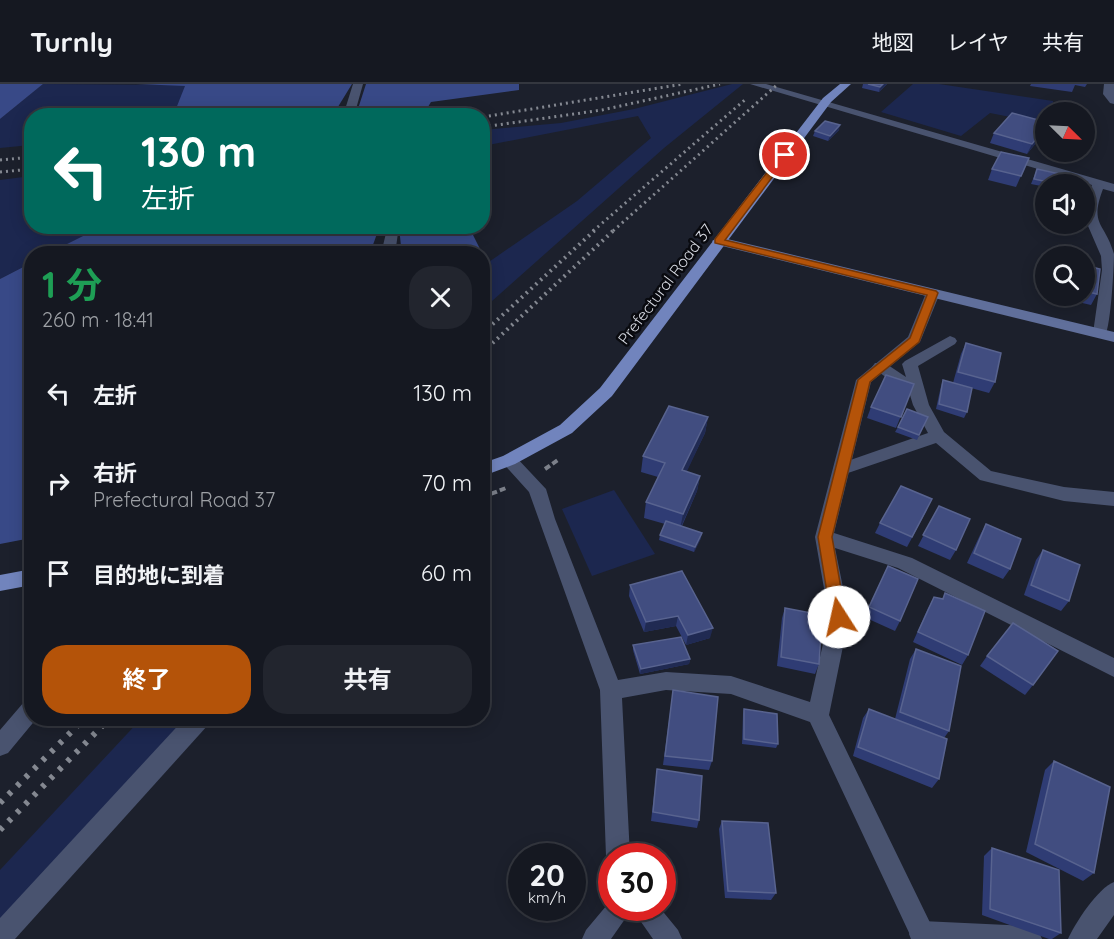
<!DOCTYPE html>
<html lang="ja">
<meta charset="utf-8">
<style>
:root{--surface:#151821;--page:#22252e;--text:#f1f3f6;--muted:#9da0a5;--line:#34373f;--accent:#b45309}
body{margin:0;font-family:Quicksand,"Noto Sans JP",sans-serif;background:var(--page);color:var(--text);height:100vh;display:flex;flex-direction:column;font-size:22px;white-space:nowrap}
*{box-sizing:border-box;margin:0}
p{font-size:20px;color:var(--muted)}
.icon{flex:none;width:33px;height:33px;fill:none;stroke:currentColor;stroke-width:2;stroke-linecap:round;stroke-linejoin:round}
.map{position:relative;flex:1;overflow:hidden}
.sheet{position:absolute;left:24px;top:162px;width:466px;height:480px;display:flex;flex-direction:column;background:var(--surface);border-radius:24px;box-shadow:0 3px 15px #0003,0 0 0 2px var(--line)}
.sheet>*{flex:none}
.top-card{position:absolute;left:24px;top:24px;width:466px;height:126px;border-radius:24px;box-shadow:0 3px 15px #0003,0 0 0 2px var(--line);background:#00695c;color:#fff;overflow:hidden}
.needle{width:39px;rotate:114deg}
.buttons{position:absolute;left:1035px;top:18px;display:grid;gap:12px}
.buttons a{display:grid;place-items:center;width:60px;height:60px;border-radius:50%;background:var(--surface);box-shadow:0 3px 15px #0003,0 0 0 2px var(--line);font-size:30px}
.speed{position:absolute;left:508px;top:759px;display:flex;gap:12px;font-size:30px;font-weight:700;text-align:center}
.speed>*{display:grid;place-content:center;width:78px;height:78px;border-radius:50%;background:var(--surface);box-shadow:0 3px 15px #0003,0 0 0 2px var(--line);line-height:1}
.speed small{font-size:15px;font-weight:400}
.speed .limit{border:9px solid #d22;background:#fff;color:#111}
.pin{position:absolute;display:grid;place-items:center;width:51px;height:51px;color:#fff;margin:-26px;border:3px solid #fff;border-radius:50%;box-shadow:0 2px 6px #0007}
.me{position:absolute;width:66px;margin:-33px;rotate:350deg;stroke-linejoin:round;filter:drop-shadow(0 0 4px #0008)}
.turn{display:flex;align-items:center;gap:21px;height:126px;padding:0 18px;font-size:27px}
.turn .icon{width:78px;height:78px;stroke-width:2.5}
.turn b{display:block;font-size:42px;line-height:51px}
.round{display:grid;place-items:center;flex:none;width:63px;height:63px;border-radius:24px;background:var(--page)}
.summary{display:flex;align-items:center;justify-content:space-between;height:102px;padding:0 18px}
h1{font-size:36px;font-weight:700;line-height:45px;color:#1e9e55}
.cta{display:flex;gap:12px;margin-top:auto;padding:12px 18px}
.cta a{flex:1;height:69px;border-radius:24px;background:var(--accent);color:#fff;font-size:24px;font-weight:700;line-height:69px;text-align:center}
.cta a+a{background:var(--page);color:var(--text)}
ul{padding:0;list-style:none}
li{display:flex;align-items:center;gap:18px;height:90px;padding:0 18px}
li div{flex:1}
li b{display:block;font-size:22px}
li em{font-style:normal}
header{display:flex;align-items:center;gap:36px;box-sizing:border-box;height:84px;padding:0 30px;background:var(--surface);border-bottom:2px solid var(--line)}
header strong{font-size:28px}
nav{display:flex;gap:33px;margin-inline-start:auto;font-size:21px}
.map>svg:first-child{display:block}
</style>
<header>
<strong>Turnly</strong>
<nav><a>地図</a><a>レイヤ</a><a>共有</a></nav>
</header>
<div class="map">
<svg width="1114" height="855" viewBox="0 0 1114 855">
<rect width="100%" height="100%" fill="#1c202c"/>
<g fill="#1c274f">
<polygon points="43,0 185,1 189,0 186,2 173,31 32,32 31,61 0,64 0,35"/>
<polygon points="732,0 743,0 664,64 483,225 483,182 577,117 651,54 638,32 483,62 483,46 561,39 634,25"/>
<polygon points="913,0 939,0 1053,17 1054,28 1046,28 1045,40 990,29 961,52 881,28"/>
<polygon points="31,92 32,142 101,143 49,169 32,170 31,179 0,195 0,96"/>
<polygon points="614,406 655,470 592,492 562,425"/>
<polygon points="141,635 188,635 0,842 0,786"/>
</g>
<g fill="#384987">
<polygon points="0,0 43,0 0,35"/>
<polygon points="136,0 352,0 333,31 173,32 185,2"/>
<polygon points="366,0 519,0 519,6 431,18 423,31 356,31"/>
<polygon points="375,143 378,147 370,169 49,169 101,143"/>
<polygon points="399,143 469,143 482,169 397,169 401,162"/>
<polygon points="31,179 31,454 0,460 0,195"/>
</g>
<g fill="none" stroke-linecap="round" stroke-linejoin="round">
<g stroke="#7c808a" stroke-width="4" stroke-dasharray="6 3" stroke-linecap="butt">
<polyline points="545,385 558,376"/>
<polyline points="483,413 506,404"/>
</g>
<g fill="#49536f" fill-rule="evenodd">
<polygon points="950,252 955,254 957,257 955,260 918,282 929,321 944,348 991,387 1064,403 1114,408 1114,422 1064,417 980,396 936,359 848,389 842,391 836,389 833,385 836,381 928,349 913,321 910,311 872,283 875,279 885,279 906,293 902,280 905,277"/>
<path d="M1114,798V831L1097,855H1068C1075,839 1098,804 1114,798Z"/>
<polygon points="922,837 1029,842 1038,846 1042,855 911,855 909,850 913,841"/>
</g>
<g fill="#49536f" fill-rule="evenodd">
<polygon points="353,0 363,0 354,32 343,32"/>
<path d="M750,0H766L1114,100V108L1103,105C1089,142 1105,138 1114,170C1114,182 1111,241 1105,252L1100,254L1093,249L1102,186L1101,172L1085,135L1084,120L1092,101Z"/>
<polygon points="1104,0 1114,0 1114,20 1110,19 1103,10"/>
<polygon points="383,142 396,142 398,149 395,170 381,170 386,149"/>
<polygon points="933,205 940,209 920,258 871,298 834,449 912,474 1114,574 1114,593 898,484 835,464 849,533 829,631 938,855 912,855 810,638 731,610 666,606 622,614 630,772 612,772 612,782 609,781 606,772 600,606 529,408 500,376 503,372 515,372 546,405 555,435 618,596 666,588 731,592 810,618 829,533 815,453 856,296 908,253 926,209"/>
<polygon points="32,615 32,634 37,634 8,669 0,672 0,646 24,618"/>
<polygon points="185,634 211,634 208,641 15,855 0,855 0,834"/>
<polygon points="612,815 612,824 660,824 678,846 682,855 653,855 632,825 611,855 582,855 586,846"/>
</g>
<polygon fill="#606f9b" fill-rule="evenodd" points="719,153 1114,248 1114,258 714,160 712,157"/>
<g fill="#7184bd" fill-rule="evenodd">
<polygon points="840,0 851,0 831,18 612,312 572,349 515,380 483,392 483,379 503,372 560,341 600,304 823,14"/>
<polygon points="32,485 32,501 0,507 0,491"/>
</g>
<g stroke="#848891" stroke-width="3" stroke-dasharray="2 4" stroke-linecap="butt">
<polyline points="483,33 683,0"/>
<polyline points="483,43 602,26 720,0"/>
<polyline points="0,76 32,73"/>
<polyline points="0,88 32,85"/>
<polyline points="593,147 747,14"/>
<polyline points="613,147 778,0"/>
</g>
<g stroke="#848891" stroke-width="4" stroke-dasharray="2 4.5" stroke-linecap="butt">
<polyline points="483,249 595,146"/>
<polyline points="483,268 614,146"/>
</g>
<g stroke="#848891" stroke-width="6" stroke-dasharray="4 8" stroke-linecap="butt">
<polyline points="0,719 85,634"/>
<polyline points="0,746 110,634"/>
</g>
</g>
<g fill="#2f3c74">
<polygon points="863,0 887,0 879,8 862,4"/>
<polygon points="1031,0 1087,0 1085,3 1075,1 1072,8 1030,2"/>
<polygon points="1046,38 1046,46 1044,49 1027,70 990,59 994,49"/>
<polygon points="839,46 828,57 813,52 815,47"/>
<polygon points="1029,74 1016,103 988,96 992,85"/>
<polygon points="1037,85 1057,100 1046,100 1046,103 1031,100"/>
<polygon points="1084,181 1097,210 1091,221 1056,213 1057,212 1084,212"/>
<polygon points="966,259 995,298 989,309 953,299 961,270"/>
<polygon points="943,296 967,328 964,334 936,325 941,302"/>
<polygon points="914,300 896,344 867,334 871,323"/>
<polygon points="708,333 705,349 686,388 700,392 697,407 682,442 701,454 694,468 659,456 660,451 665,440 644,434 646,418 658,393 641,388 643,372"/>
<polygon points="928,333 917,356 895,348 898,343"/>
<polygon points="939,422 956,466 950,476 918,462"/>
<polygon points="927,426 907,463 875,449 880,439"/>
<polygon points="986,440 1010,485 1003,495 967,479 980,451"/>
<polygon points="1043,466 1069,517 1061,527 1024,511 1036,476"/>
<polygon points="888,482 900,537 895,547 864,533"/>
<polygon points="682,487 710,554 686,561 676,542 644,548 629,512 630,501"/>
<polygon points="945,509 968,571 962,581 913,558 928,524 934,513 942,515"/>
<polygon points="785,524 819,580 815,590 777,582 782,534"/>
<polygon points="633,561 690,575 689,580 640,590 633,566"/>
<polygon points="916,565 949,647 944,654 939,695 932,704 853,672 863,634 869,625 895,635 910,575"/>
<polygon points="987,572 1033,601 1025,611 980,582"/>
<polygon points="673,606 712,677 709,686 663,681"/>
<polygon points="744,625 778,660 776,664 742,660 743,630"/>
<polygon points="1054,677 1094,789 1083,797 1026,768 1045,686"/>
<polygon points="657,685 699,736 697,744 651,737 656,694"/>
<polygon points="722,737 776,809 771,816 725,814 719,745"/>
<polygon points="992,764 1061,849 1052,855 1049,855 982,831 984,772"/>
</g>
<g fill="#202a52">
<polygon points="883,0 887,0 879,8 880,3"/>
<polygon points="840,41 839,46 828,57 830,52"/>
<polygon points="1046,43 1044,49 1027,70 1032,60"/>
<polygon points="708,333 705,349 680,402 682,386"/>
<polygon points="700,392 697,407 680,445 683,430"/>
<polygon points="702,449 701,454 694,468 695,463"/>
<polygon points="678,532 676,542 644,548 646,538"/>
<polygon points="713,544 710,554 686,561 688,551"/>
<polygon points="690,575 689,580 640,590 641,585"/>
</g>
<g fill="#414d80" stroke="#58638f" stroke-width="1.5">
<polygon points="868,0 883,0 880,3"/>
<polygon points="1012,29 1046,38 1046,43 1032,60 994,49"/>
<polygon points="825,37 840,41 830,52 815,47"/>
<polygon points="1001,68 1029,74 1021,92 992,85"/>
<polygon points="1037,85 1060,90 1057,100 1034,95"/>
<polygon points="1084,181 1100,185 1097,210 1084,207"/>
<polygon points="966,259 1001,269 995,298 958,288"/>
<polygon points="886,291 914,300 901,333 871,323"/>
<polygon points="943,296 972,304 967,328 939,320"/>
<polygon points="669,322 708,333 682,386 700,392 683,430 646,418 665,379 643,372"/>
<polygon points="907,325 928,333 919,351 898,343"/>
<polygon points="901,402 932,415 912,453 880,439"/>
<polygon points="939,422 970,435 956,466 923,451"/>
<polygon points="666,437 702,449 695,463 660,451"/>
<polygon points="986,440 1021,455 1010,485 974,469"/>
<polygon points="1043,466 1080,481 1069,517 1031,501"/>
<polygon points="888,482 918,495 900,537 869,523"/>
<polygon points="682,487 713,544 688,551 678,532 646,538 630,501"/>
<polygon points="945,509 985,527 968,571 918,548 934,513 943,515"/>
<polygon points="785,524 822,531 819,580 781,573"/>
<polygon points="1013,539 1058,567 1033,601 987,572"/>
<polygon points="681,553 690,575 641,585 633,561"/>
<polygon points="916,565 961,582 949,647 900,628"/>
<polygon points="673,606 718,613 712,677 665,672"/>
<polygon points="744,625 777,630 778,660 744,655"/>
<polygon points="869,625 947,655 939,695 858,663"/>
<polygon points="1054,677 1110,703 1094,789 1035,760"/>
<polygon points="657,685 702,692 699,736 653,728"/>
<polygon points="722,737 768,739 776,809 728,807"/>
<polygon points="992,764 1059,786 1061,849 990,825"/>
</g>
<polygon fill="#b45309" stroke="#753606" stroke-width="1.5" points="785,68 789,71 725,156 936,207 938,209 919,258 870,298 832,453 846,533 844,537 839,539 834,537 831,533 818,453 858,296 910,254 927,211 715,159 715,155 782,69"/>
<g text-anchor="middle" stroke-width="5" stroke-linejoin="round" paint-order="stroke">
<g font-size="16" fill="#d6d9e1" stroke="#090a0f">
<text transform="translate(665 200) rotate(-53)" y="6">Prefectural Road 37</text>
</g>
</g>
</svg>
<div class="buttons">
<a><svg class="needle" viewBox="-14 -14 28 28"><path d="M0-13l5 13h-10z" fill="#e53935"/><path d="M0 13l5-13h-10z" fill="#9da0a5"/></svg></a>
<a><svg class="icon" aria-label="sound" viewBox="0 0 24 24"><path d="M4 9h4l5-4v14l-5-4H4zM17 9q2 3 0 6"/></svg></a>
<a><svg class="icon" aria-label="search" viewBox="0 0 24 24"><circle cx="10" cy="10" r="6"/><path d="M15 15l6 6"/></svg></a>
</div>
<div class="speed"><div>20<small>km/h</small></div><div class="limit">30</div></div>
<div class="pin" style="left:785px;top:71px;background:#d93025"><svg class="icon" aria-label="arrive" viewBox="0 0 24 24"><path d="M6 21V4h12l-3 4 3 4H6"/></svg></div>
<svg class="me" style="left:839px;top:533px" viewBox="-20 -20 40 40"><circle r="19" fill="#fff"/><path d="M0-13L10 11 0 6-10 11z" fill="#b45309"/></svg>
<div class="top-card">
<div class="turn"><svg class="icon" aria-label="left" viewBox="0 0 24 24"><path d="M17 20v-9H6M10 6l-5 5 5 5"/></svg><div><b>130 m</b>左折</div></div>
</div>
<section class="sheet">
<div class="summary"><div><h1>1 分</h1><p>260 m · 18:41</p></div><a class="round"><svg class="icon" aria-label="close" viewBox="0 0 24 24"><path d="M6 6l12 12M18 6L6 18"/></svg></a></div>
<ul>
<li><svg class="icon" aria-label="left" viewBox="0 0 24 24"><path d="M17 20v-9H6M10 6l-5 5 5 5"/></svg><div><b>左折</b></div><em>130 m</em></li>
<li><svg class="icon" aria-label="right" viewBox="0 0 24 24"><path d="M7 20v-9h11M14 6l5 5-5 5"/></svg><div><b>右折</b><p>Prefectural Road 37</p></div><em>70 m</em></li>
<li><svg class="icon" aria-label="arrive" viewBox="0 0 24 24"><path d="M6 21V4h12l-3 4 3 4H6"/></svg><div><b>目的地に到着</b></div><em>60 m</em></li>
</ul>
<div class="cta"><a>終了</a><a>共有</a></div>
</section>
</div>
